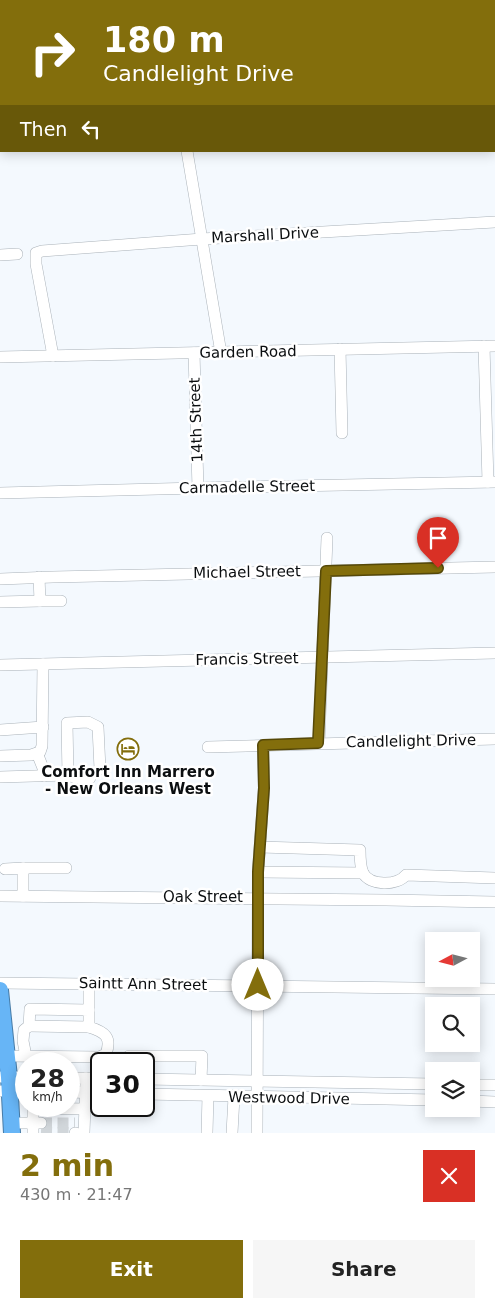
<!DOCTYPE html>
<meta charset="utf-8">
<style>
:root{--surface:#fff;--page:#f6f6f6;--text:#222;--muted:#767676;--accent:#836e0c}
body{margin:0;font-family:"DejaVu Sans",sans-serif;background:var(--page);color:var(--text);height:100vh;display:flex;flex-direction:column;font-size:19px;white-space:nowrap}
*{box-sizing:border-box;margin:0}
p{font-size:16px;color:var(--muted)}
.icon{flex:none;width:28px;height:28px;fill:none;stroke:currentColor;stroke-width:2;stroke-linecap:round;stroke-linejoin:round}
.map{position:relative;height:1133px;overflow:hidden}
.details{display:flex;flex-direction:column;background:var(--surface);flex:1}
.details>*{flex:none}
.guide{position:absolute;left:0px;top:0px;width:495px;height:152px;box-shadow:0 2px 12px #0003;background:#836e0c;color:#fff;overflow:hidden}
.needle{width:32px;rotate:263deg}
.fabs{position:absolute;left:425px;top:932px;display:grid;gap:10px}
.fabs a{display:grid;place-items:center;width:55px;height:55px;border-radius:0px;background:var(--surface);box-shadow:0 2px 12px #0003;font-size:25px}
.speed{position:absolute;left:15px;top:1052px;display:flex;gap:10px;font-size:25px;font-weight:700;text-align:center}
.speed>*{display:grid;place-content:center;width:65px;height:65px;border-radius:50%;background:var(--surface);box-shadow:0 2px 12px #0003;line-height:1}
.speed small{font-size:12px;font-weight:400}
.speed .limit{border:2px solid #111;border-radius:8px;background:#fff;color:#111}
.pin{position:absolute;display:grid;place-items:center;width:42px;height:42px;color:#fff;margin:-51px -21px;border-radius:50% 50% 50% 0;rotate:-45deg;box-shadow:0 0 5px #0007}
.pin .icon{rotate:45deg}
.me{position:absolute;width:55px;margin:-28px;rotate:0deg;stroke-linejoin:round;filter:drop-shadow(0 0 4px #0008)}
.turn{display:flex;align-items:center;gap:18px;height:105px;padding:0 20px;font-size:22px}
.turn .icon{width:65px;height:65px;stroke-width:2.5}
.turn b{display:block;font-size:35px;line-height:42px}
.then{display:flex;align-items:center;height:48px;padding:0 20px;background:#0003;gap:10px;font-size:19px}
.round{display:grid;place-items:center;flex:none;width:52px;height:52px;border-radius:0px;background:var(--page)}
.summary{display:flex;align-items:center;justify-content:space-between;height:85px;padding:0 20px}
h1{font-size:30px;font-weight:700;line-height:38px;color:var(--accent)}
.cta{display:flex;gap:10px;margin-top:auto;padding:10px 20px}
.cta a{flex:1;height:58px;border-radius:0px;background:var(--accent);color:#fff;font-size:20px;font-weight:700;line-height:58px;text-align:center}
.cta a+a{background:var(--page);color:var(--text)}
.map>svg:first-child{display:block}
</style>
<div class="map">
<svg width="495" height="1133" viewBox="0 0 495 1133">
<rect width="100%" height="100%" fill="#f4f9fe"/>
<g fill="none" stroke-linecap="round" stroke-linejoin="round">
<g stroke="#d1d6da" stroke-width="11" stroke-dasharray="11 5.5" stroke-linecap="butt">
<polyline points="41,1123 75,1123"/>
<polyline points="41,1132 75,1133"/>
</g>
<g stroke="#aab2b9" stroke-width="12">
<g id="minor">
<polyline points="162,0 162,1"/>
<polyline points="494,31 495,31"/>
<polyline points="0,94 1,94"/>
<polyline points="494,116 495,116"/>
<polyline points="187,151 221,353"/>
<polyline points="0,255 17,254"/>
<polyline points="484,346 488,482"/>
<polyline points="340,349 342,433"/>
<polyline points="194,353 198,488"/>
<polyline points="53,356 36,264 36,253 42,251 202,239 495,222"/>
<polyline points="0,357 495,346"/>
<polyline points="0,493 198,488 495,482"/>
<polyline points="0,579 53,577 495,567"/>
<polyline points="40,601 61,601"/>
<polyline points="0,602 40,601 39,577"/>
<polyline points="0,665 495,653"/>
<polyline points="0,730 43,727"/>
<polyline points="319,743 327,538"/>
<polyline points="208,747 495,739"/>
<polyline points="37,753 43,768 44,776"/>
<polyline points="0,756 31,755 40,752 42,746 43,664"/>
<polyline points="68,775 76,778 90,778"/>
<polyline points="0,777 68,775 67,723 88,722 98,727 100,769"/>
<path d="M260,847L360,850C360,857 360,866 363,873C370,886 397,886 406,875L495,878"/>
<polyline points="23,868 66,868"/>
<polyline points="5,869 23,868 23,896"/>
<polyline points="258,872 363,873"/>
<polyline points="0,896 386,900 495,902"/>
<polyline points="0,983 495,989"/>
<polyline points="89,1010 89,983"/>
<polyline points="29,1026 89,1027"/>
<path d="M7,1056L99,1057L106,1054C112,1037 105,1032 89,1027V1010L30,1009L29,1026L24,1030L23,1041L26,1056"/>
<polyline points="128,1064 129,1056 202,1056 201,1080"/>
<polyline points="0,1077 26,1077"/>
<polyline points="69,1078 101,1078"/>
<polyline points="144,1079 434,1084"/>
<polyline points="471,1085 495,1085"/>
<polyline points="0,1091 26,1091"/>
<polyline points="69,1092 101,1093"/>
<polyline points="144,1094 434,1100"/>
<polyline points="471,1101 495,1102"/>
<polyline points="12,1123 41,1123"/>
<polyline points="33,1133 33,1108 85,1109"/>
<polyline points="75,1133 76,1133"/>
<polyline points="84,1133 86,1078"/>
<polyline points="207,1133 208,1096"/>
<polyline points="232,1133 234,1097"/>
<polyline points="257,1133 258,872 264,788 263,745"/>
</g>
</g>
<g stroke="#477ba6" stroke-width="18">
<polyline id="highway" points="0,990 9,1077 12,1133"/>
</g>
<use href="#minor" stroke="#fff" stroke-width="11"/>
<use href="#highway" stroke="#67b5f6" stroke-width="16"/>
</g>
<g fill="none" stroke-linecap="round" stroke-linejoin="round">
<g stroke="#554808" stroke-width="12">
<polyline id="route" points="258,985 258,872 264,788 263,745 318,743 326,571 438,568"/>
</g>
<use href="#route" stroke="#836e0c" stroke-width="9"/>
</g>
<defs>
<g id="hotel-ring" transform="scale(1.125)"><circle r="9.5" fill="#fff" stroke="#836e0c" stroke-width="1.5"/><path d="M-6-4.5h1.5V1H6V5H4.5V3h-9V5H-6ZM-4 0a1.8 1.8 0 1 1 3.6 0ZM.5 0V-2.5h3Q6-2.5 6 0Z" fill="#836e0c"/></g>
</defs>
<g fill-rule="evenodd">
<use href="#hotel-ring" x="128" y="749"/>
</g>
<g text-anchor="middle" stroke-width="5" stroke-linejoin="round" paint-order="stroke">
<g font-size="15" fill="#0b0e10" stroke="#fff">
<text transform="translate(265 235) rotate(-3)" y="5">Marshall Drive</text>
<text transform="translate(248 352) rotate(-1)" y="5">Garden Road</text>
<text transform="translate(196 420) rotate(-92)" y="5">14th Street</text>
<text transform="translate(247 487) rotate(-1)" y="5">Carmadelle Street</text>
<text transform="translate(247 572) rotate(-1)" y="5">Michael Street</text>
<text transform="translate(247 659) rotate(-1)" y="5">Francis Street</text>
<text transform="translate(411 741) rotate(-1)" y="5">Candlelight Drive</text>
<text x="203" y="902">Oak Street</text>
<text transform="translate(143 984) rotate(1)" y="5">Saintt Ann Street</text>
<text transform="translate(289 1098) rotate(1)" y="5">Westwood Drive</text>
</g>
<g font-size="15" font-weight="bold" fill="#0b0e10" stroke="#fff">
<text x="128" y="777">Comfort Inn Marrero<tspan x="128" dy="17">- New Orleans West</tspan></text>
</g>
</g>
</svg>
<div class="fabs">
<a><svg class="needle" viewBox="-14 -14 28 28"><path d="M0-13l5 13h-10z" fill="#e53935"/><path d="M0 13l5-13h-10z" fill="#767676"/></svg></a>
<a><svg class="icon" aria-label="search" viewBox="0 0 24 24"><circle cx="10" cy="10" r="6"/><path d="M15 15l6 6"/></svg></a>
<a><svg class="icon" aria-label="layers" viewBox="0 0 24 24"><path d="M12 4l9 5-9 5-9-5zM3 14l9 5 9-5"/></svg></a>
</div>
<div class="speed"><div>28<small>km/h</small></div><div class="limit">30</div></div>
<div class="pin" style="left:438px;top:568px;background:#d93025"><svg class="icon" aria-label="arrive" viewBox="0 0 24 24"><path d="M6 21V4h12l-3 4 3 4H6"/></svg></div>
<svg class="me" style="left:258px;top:985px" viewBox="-20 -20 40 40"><circle r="19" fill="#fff"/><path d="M0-13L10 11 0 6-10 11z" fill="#836e0c"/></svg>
<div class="guide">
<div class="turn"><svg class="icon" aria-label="right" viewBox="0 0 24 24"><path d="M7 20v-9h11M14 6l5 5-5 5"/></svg><div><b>180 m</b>Candlelight Drive</div></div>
<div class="then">Then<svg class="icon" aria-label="left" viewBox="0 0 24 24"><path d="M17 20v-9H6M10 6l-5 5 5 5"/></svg></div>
</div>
</div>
<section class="details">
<div class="summary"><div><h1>2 min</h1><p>430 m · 21:47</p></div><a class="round" style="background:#d93025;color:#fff"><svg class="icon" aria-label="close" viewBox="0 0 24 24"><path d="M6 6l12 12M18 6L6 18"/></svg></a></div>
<div class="cta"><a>Exit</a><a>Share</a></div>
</section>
